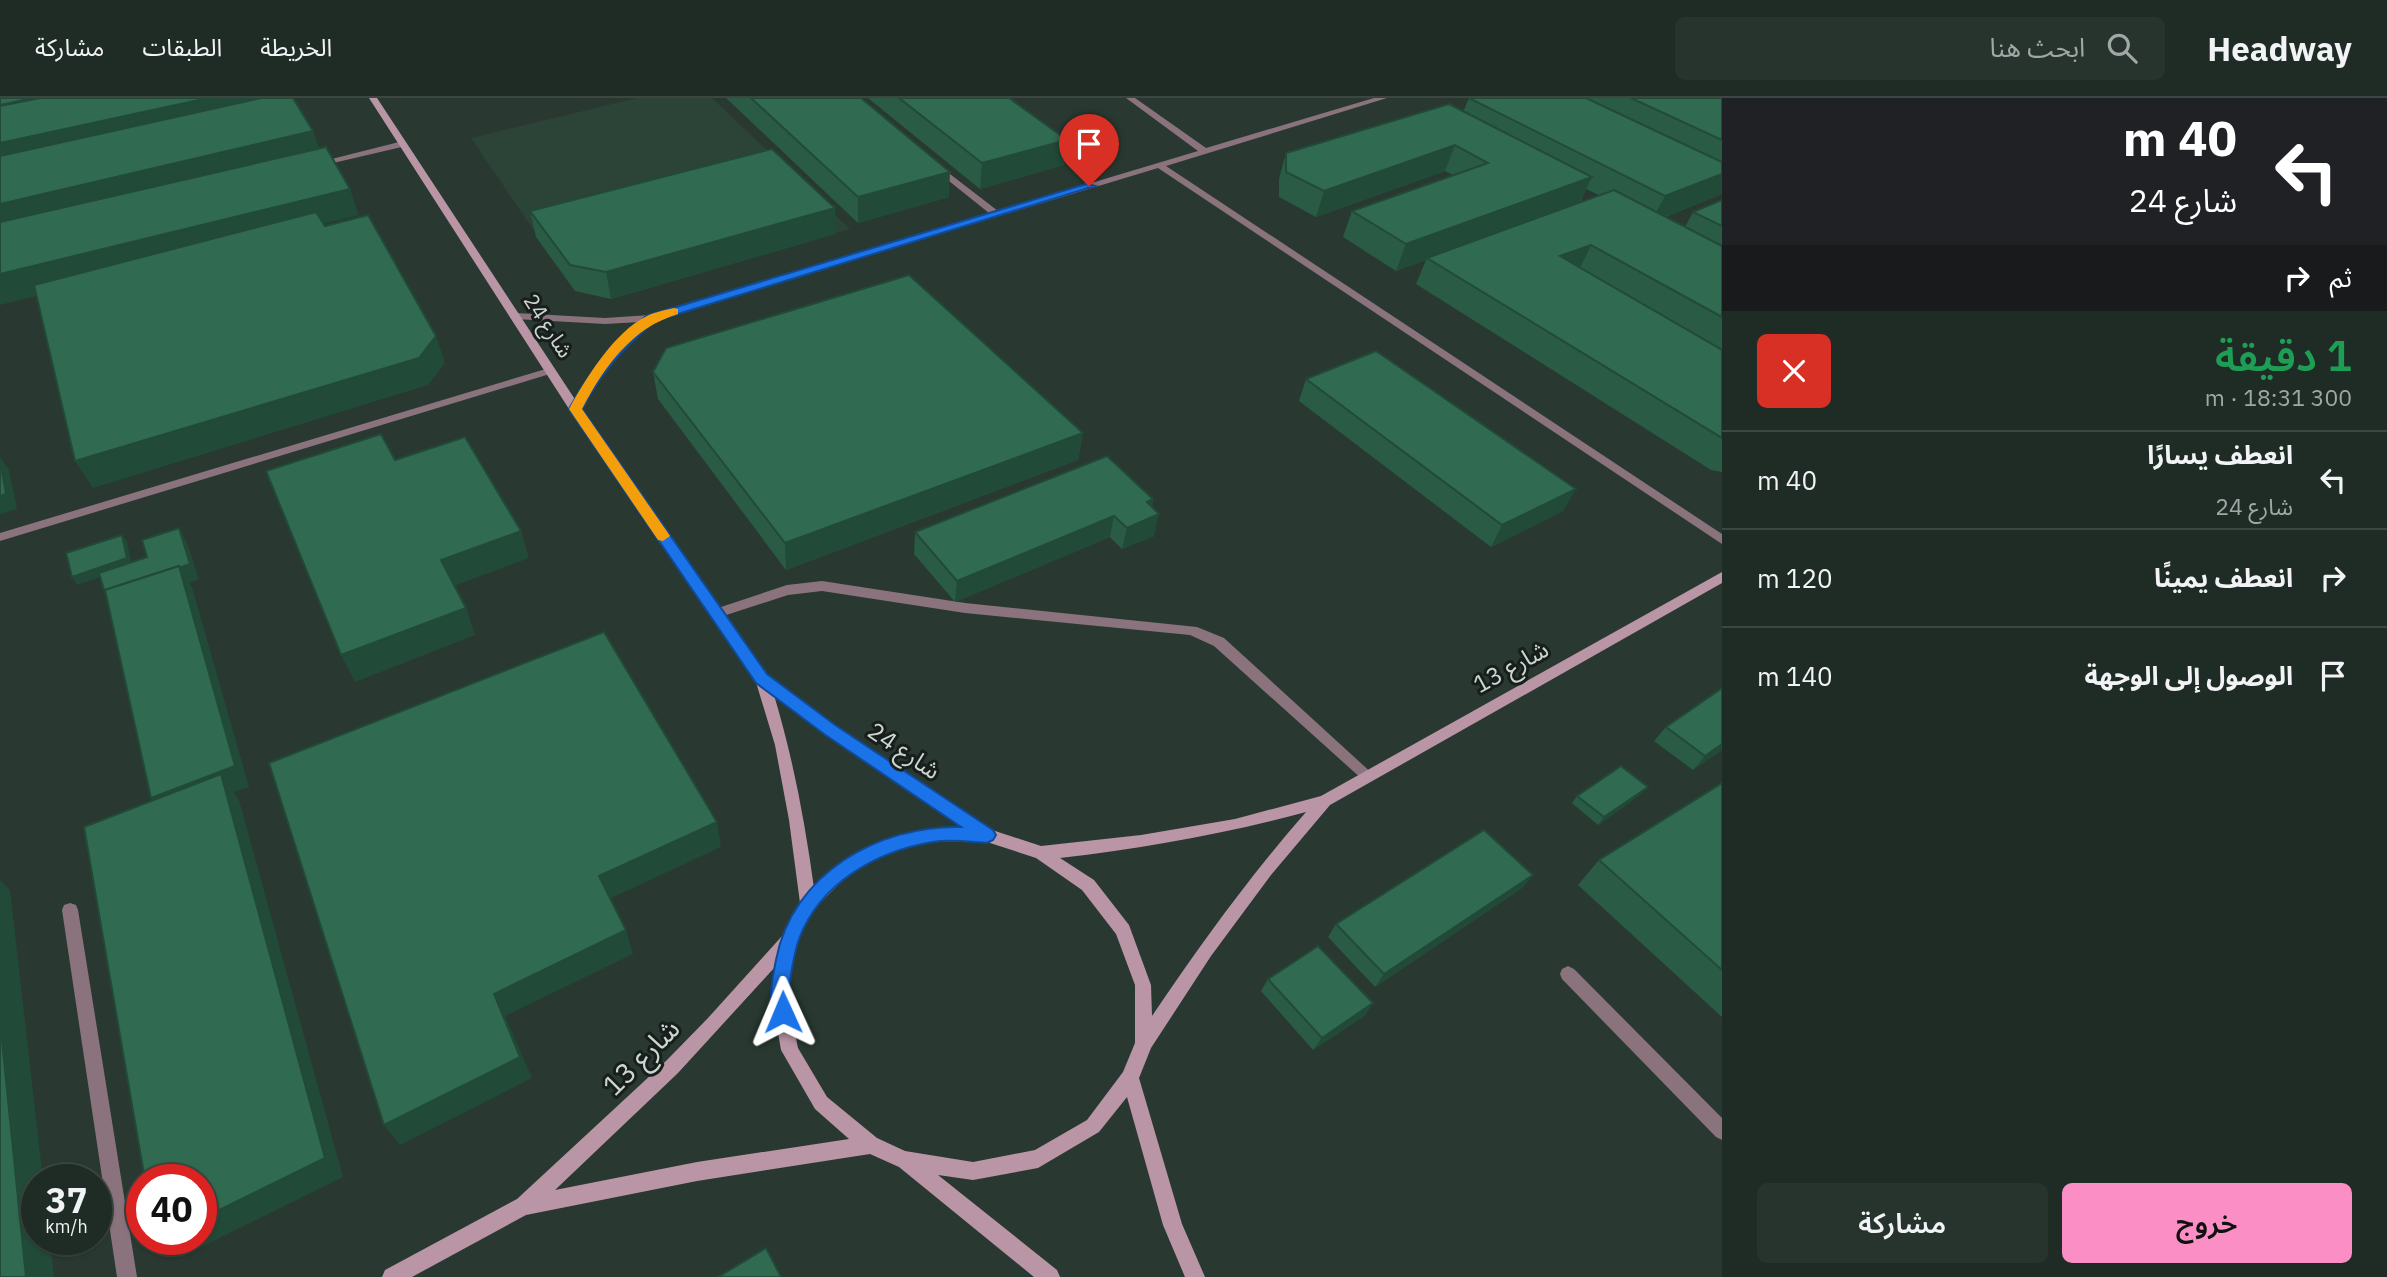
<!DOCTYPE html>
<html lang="ar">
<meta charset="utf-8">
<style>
:root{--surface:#1f2b25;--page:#27332d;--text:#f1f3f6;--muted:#a1a7a7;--line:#3c4742;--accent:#fb8fc5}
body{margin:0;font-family:"IBM Plex Sans","Noto Sans Arabic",sans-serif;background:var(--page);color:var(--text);direction:rtl;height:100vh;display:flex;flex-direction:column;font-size:26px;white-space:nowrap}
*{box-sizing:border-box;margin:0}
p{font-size:23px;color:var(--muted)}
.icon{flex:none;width:38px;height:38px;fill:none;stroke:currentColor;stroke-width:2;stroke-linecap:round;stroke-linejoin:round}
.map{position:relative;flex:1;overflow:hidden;direction:ltr}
.sheet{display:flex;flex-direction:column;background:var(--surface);width:665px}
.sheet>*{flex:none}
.guide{background:#202124;color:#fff;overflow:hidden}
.speed{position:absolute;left:21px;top:1066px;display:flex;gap:14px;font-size:35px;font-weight:700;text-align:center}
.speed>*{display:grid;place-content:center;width:91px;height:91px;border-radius:50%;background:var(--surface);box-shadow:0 2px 5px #0004,0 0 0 2px var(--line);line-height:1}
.speed small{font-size:18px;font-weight:400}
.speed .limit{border:10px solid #d22;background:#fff;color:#111}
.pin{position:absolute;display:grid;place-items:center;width:60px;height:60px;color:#fff;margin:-72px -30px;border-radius:50% 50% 50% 0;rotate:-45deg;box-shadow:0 0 7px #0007}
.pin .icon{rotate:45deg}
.me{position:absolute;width:77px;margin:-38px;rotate:359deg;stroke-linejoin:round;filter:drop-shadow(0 0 5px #0008)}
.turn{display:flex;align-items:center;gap:24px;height:147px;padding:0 35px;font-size:32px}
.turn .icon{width:91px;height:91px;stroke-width:2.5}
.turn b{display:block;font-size:49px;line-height:60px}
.then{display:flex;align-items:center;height:66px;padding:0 35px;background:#0003;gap:14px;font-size:26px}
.round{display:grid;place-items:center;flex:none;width:74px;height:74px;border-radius:10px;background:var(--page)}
.head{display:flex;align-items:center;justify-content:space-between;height:119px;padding:0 35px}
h1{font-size:42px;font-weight:600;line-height:52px;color:#1e9e55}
.cta{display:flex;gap:14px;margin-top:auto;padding:14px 35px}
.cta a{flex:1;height:80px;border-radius:10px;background:var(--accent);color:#111;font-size:28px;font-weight:600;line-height:80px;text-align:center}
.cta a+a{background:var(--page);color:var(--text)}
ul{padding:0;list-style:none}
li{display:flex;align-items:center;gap:21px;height:98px;padding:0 35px;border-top:2px solid var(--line)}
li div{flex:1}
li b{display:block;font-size:26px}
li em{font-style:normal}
header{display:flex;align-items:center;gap:42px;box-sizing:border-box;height:98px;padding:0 35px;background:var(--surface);border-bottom:2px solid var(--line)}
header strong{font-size:33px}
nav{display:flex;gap:38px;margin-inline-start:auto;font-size:24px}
.search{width:490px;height:63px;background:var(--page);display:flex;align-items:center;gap:18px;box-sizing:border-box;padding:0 24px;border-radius:10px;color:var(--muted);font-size:26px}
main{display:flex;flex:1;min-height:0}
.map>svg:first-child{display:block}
</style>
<header>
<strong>Headway</strong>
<div class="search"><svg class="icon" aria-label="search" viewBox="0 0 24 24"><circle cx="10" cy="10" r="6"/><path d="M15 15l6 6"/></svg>ابحث هنا</div>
<nav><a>الخريطة</a><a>الطبقات</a><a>مشاركة</a></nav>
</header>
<main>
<section class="sheet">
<div class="guide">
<div class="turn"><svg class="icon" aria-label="left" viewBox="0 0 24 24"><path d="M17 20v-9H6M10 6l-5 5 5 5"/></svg><div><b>40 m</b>شارع 24</div></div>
<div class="then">ثم<svg class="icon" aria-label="right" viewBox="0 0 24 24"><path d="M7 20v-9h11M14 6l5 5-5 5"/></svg></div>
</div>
<div class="head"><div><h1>1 دقيقة</h1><p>300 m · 18:31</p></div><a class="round" style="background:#d93025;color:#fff"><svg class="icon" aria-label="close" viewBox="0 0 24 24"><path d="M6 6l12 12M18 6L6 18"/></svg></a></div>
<ul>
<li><svg class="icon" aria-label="left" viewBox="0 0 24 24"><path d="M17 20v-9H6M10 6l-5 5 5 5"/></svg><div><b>انعطف يسارًا</b><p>شارع 24</p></div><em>40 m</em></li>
<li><svg class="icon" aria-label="right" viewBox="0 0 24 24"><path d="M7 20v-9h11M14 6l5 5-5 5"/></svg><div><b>انعطف يمينًا</b></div><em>120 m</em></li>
<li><svg class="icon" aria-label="arrive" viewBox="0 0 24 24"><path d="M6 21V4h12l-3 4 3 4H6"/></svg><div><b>الوصول إلى الوجهة</b></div><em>140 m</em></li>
</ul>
<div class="cta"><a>خروج</a><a>مشاركة</a></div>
</section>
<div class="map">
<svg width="1722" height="1179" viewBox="0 0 1722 1179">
<rect width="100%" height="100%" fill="#293931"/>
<polygon fill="#2c4337" points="637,0 712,0 850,131 611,201 575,193 471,40"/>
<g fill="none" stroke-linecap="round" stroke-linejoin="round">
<g fill="#8a737d" fill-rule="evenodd">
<polygon points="1126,0 1135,0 1206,50 1374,0 1387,0 1166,68 1722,436 1722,446 1158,70 655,222 612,264 579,313 575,314 569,311 604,259 640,224 605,226 515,221 510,218 515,215 605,220 650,217 989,115 934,71 934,67 937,66 998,113 1198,53"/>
<polygon points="403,43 407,46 406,48 316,69 312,66"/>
<polygon points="549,270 553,271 553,275 0,443 0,435"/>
<polygon points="822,483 965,505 1197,529 1224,540 1375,678 1373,682 1368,684 1363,682 1214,548 1190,537 965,515 822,493 788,497 717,520 710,515 712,512 787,487"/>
<polygon points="70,805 76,807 78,812 137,1179 117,1179 62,812 64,807"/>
<polygon points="1568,868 1574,871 1722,1020 1722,1042 1716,1039 1562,881 1560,876 1562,871"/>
</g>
<path fill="#ba95a6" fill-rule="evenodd" d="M369,0H377L580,309L767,576L835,628L992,732L1041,748L1141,737L1235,721L1321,698L1722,474V485L1330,707L1271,777L1211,858L1151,950L1139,980L1182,1126L1205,1179H1185L1163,1127L1127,999L1099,1034L1038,1070L973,1082L938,1077L1057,1172L1060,1179H1034L899,1069L870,1056L697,1083L526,1117L412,1179H382L385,1172L517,1101L666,963L708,920L782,838L800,805L789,722L775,647L755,581L569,311ZM774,597L825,636L964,730C920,729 874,739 838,766C829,772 822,782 814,790C805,724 793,660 774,597ZM1306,714C1249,779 1200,847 1152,918L1151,887L1129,827L1094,782L1060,760C1145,750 1224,736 1306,714ZM936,743L987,744L1036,760L1082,792L1116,836L1135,887V945L1123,974L1087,1022L1035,1052L973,1064L905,1053L877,1040L827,999L798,950L787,895L797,842L814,811L849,776L889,753ZM775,869L771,895L781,952L815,1011L849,1041L697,1064L555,1092L678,975Z"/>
</g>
<g fill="#295b45" fill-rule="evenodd">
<polygon points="726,0 861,0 949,99 858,125"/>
<polygon points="868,0 1009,0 1064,67 980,91"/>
<path d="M1469,0H1722V96L1665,119L1685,129L1693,114L1722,102V374L1711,372L1416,186L1426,162L1396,173L1343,139L1352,113L1453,77L1445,73L1316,119L1279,99V81L1286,55L1463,14ZM1586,91L1599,97L1580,105Z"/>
<polygon points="835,110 835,136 611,201 575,193 536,139 530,113"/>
<polygon points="653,274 1083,335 1078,362 786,472 658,301"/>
<polygon points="1306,281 1563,413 1491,449 1299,303"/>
<polygon points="1153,401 1152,409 1154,438 1122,451 1110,439 955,504 914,456 915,434"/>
<polygon points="1666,629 1722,652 1693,672 1654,643"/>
<polygon points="1722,685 1722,919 1578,787 1599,762"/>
<polygon points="1641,696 1598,727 1572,705 1577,698"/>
<polygon points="1533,777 1522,790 1375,889 1328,839 1336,826"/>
<polygon points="1268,881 1373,905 1364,918 1313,952 1261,893"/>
</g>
<g fill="#224a38">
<polygon points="208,0 293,0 0,59 0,45"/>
<polygon points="313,33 322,58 0,135 0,106"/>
<polygon points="1067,42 1064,67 980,91 982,65"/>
<polygon points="1455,47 1445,73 1316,119 1324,93"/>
<polygon points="950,74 949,99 858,125 858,99"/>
<polygon points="1722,76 1722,96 1651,124 1665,98"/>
<polygon points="1592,79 1579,105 1427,160 1426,162 1396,173 1406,146"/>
<polygon points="350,91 359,117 0,207 0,176"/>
<polygon points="835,110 835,136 611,201 606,174"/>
<polygon points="1591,147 1578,174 1560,158"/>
<polygon points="436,238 445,265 428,287 93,390 75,363"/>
<polygon points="1083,335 1078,362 786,472 785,445"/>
<polygon points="0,359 9,372 17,411 0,416"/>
<polygon points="1576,391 1563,413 1491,449 1502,427"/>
<polygon points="1153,401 1149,421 1159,416 1154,438 1122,451 1127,430 1147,404"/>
<polygon points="1114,418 1110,439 955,504 957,483"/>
<polygon points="179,430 187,445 199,481 189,485 192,489 249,689 234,694 239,702 343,1079 181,1159 156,1143 160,1141 201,1141 201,1121 166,721 151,700 179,470"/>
<polygon points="521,433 529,460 451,489 441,462"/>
<polygon points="122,437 127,444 132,468 77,487 72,479"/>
<polygon points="466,510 475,537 355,584 341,557"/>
<polygon points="1722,646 1722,652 1693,672 1705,658"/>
<polygon points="1648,689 1641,696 1598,727 1604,719"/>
<polygon points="717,724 721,749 607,802 599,778"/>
<polygon points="1533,777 1522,790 1375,889 1384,876"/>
<polygon points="0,782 10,792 43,1082 37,1082 37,1141 50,1141 54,1179 26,1179 0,923"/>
<polygon points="626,832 633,856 505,918 532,980 400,1047 384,1027 494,896"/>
<polygon points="1373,905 1364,918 1313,952 1322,940"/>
</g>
<g fill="#306a50" stroke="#224a38" stroke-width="2">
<polygon points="0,0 33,0 0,7"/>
<polygon points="40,0 208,0 0,45 0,8"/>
<polygon points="261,0 293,0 313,33 0,106 0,58"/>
<polygon points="751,0 861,0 950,74 858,99"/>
<polygon points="899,0 1009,0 1067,42 982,65"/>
<polygon points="1469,0 1586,0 1722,64 1722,76 1665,98"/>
<polygon points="1631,0 1722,0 1722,42"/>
<polygon points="1449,6 1592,79 1406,146 1352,113 1488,65 1455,47 1324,93 1286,74 1286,55"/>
<polygon points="326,49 350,91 0,176 0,124"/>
<polygon points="772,51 835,110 606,174 570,167 530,113"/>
<polygon points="1614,92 1722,148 1722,219 1591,147 1560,158 1722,252 1722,340 1427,160"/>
<polygon points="1722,102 1722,128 1693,114"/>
<polygon points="316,114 325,128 368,117 436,238 419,260 75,363 34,187"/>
<polygon points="909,177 1083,335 785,445 653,274 666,250"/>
<polygon points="1376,253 1576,391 1502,427 1306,281"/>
<polygon points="381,336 395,362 465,339 521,433 441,462 466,510 341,557 266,373"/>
<polygon points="1107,358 1153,401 1147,404 1159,416 1127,430 1114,418 957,483 915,434"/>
<polygon points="0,363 6,396 0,398"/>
<polygon points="179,430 190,466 179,470 179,468 105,492 105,495 99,475 147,459 142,442"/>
<polygon points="122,437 127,460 72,479 66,455"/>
<polygon points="179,468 235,668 151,700 105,492"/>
<polygon points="604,534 717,724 599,778 626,832 494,896 520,959 384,1027 269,665"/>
<polygon points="1722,590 1722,646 1705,658 1666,629"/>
<polygon points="1621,668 1648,689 1604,719 1577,698"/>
<polygon points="221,676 325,1060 201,1121 201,1082 145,1082 84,729"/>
<polygon points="1722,685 1722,872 1599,762"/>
<polygon points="1484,732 1533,777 1384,876 1336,826"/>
<polygon points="1318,848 1373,905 1322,940 1268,881"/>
<polygon points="0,923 26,1179 0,1179"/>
<polygon points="766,1150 781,1179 718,1179"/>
</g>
<path fill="#1a73e8" stroke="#114b97" stroke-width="2" d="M1086,86L1095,88L655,223C622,251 602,273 582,311L767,576L835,627L993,732L996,737L993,742L987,745C970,744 950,741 933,744C877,753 820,785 799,841C794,856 790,879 789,894C789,904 794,911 790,921L783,923L776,921C767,901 772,883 776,862C792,776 878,727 961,729L824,636L756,585L569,311C591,271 612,247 646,218Z"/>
<path fill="#f59e0b" d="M674,210L678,211V216C631,230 604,269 582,311L668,435L670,438L663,443L658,442L569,311C586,280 614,234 647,218C655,214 666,212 674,210Z"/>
<g text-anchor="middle" stroke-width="6" stroke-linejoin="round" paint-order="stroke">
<g font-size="21" fill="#ccd6d1" stroke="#171e1b">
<text transform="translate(548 228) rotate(57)" y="7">شارع 24</text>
</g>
<g font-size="24" fill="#ccd6d1" stroke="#171e1b">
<text transform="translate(1511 569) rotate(-29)" y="8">شارع 13</text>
<text transform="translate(904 653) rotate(34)" y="8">شارع 24</text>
</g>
<g font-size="28" fill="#ccd6d1" stroke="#171e1b">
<text transform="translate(641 959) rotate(-45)" y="10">شارع 13</text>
</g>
</g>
</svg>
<div class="speed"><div>37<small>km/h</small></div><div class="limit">40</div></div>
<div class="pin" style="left:1089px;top:88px;background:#d93025"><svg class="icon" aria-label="arrive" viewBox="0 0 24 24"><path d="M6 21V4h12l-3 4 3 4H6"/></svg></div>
<svg class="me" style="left:783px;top:914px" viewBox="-20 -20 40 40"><path d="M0-17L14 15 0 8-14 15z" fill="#1a73e8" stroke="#fff" stroke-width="4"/></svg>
</div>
</main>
